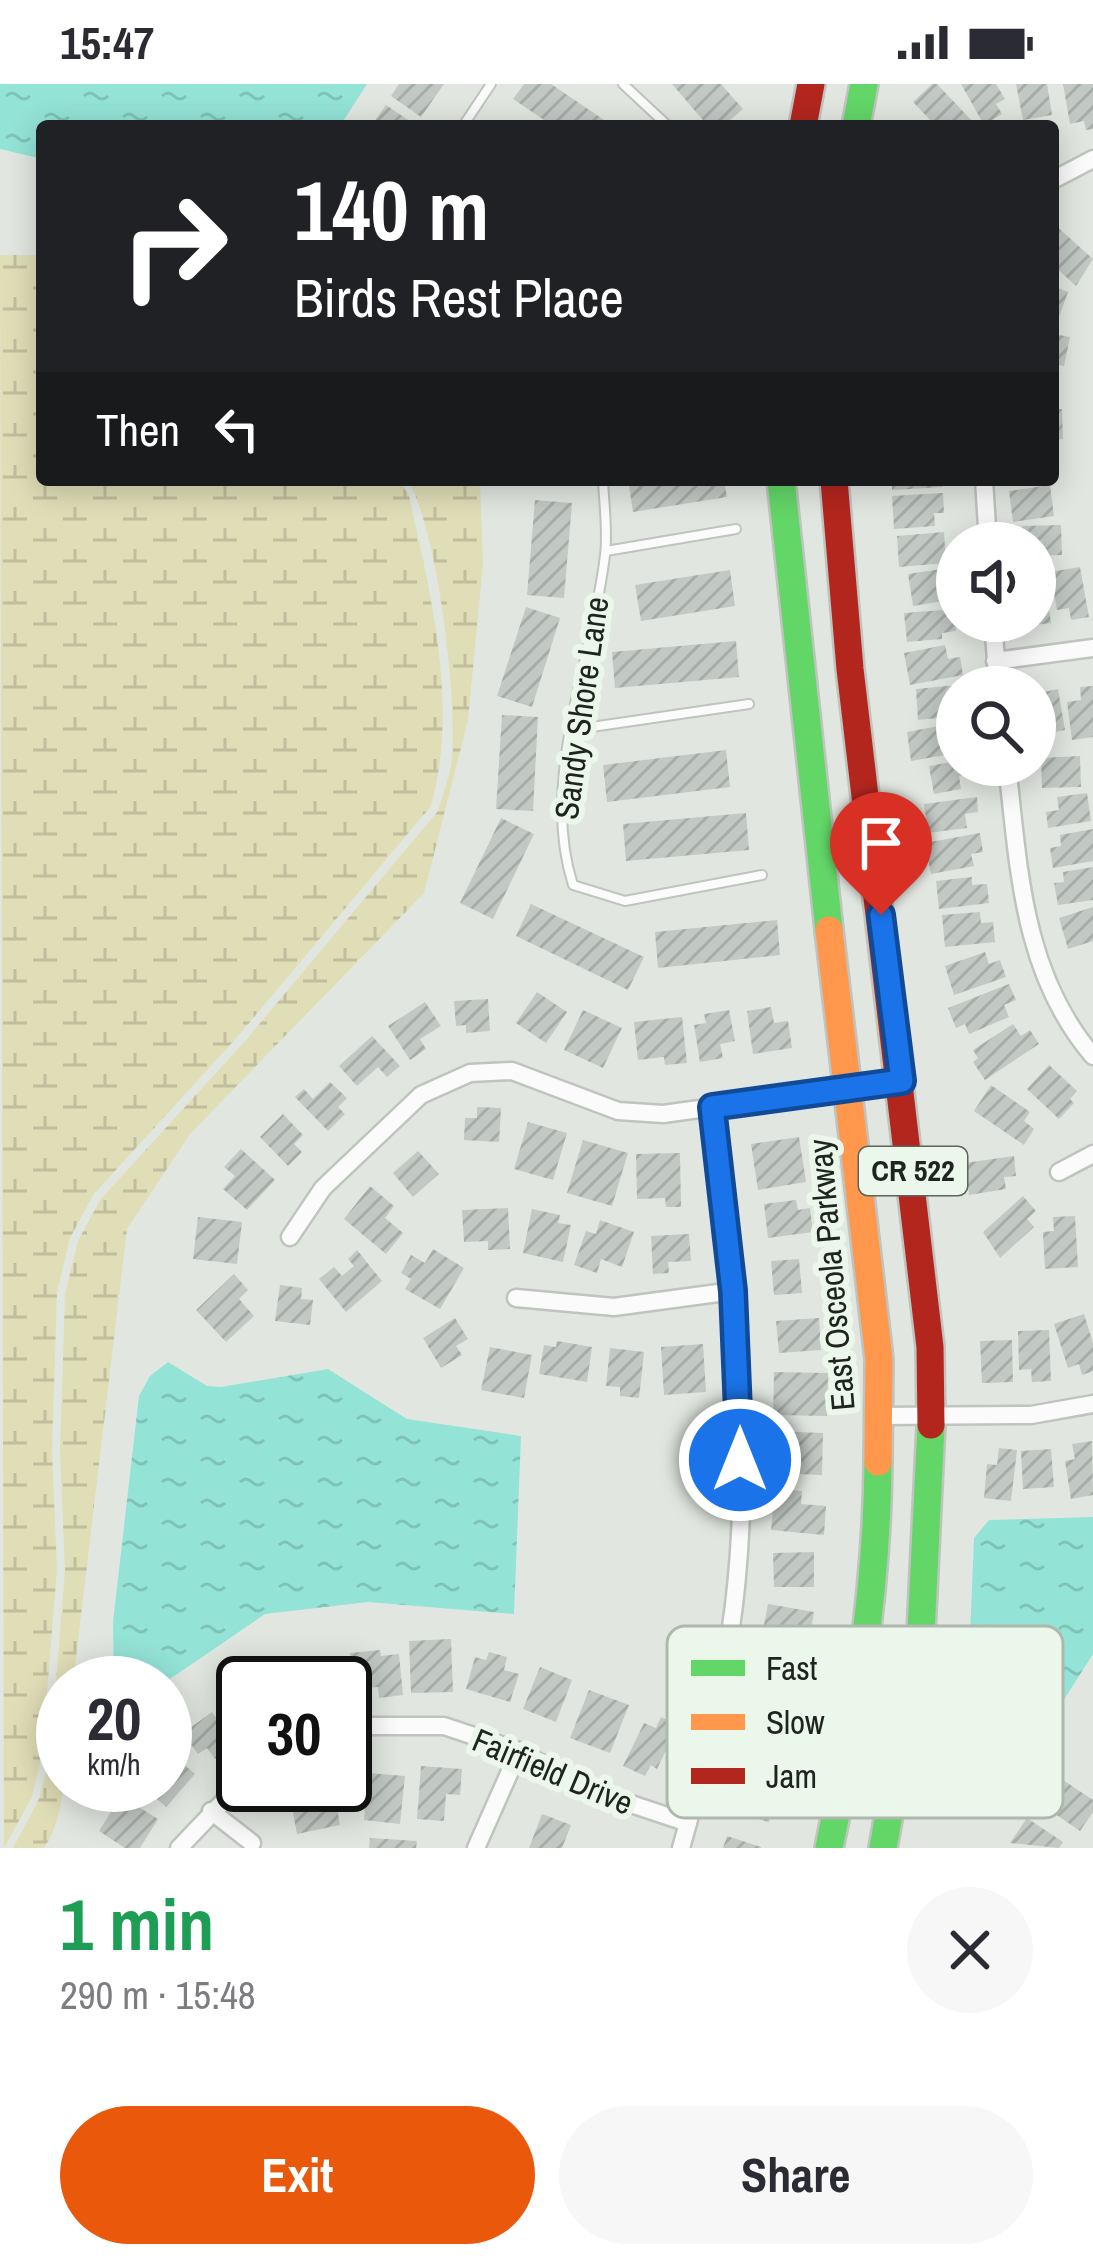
<!DOCTYPE html>
<meta charset="utf-8">
<style>
:root{--surface:#fff;--page:#f7f7f7;--text:#2b2b33;--muted:#7c7c81;--accent:#ea580c}
body{margin:0;font-family:"Archivo Narrow",sans-serif;background:var(--page);color:var(--text);height:100vh;display:flex;flex-direction:column;font-size:45px;white-space:nowrap}
*{box-sizing:border-box;margin:0}
p{font-size:39px;color:var(--muted)}
.icon{flex:none;width:66px;height:66px;fill:none;stroke:currentColor;stroke-width:2;stroke-linecap:round;stroke-linejoin:round}
.map{position:relative;height:1764px;overflow:hidden}
.drawer{display:flex;flex-direction:column;background:var(--surface);flex:1}
.drawer>*{flex:none}
.hud{position:absolute;left:36px;top:36px;width:1023px;height:366px;border-radius:12px;box-shadow:0 6px 30px #0003;background:#202124;color:#fff;overflow:hidden}
.fabs{position:absolute;left:936px;top:438px;display:grid;gap:24px}
.fabs a{display:grid;place-items:center;width:120px;height:120px;border-radius:50%;background:var(--surface);box-shadow:0 6px 30px #0003;font-size:60px}
.speed{position:absolute;left:36px;top:1572px;display:flex;gap:24px;font-size:60px;font-weight:700;text-align:center}
.speed>*{display:grid;place-content:center;width:156px;height:156px;border-radius:50%;background:var(--surface);box-shadow:0 6px 30px #0003;line-height:1}
.speed small{font-size:30px;font-weight:400}
.speed .limit{border:6px solid #111;border-radius:18px;background:#fff;color:#111}
.pin{position:absolute;display:grid;place-items:center;width:102px;height:102px;color:#fff;margin:-123px -51px;border-radius:50% 50% 50% 0;rotate:-45deg;box-shadow:0 0 12px #0007}
.pin .icon{rotate:45deg}
.me{position:absolute;width:132px;margin:-66px;rotate:0deg;stroke-linejoin:round;filter:drop-shadow(0 0 9px #0008)}
.turn{display:flex;align-items:center;gap:42px;height:252px;padding:0 60px;font-size:54px}
.turn .icon{width:156px;height:156px;stroke-width:2.5}
.turn b{display:block;font-size:84px;line-height:102px}
.then{display:flex;align-items:center;height:114px;padding:0 60px;background:#0003;gap:24px;font-size:45px}
.round{display:grid;place-items:center;flex:none;width:126px;height:126px;border-radius:63px;background:var(--page)}
.summary{display:flex;align-items:center;justify-content:space-between;height:204px;padding:0 60px}
h1{font-size:72px;font-weight:700;line-height:90px;color:#1e9e55}
.action{display:flex;gap:24px;margin-top:auto;padding:24px 60px}
.action a{flex:1;height:138px;border-radius:72px;background:var(--accent);color:#fff;font-size:48px;font-weight:700;line-height:138px;text-align:center}
.action a+a{background:var(--page);color:var(--text)}
.status{display:flex;justify-content:space-between;align-items:center;height:84px;padding:0 60px;background:var(--surface);direction:ltr}
.status svg{height:33px;fill:currentColor}
.map>svg:first-child{display:block}
</style>
<div class="status"><b>15:47</b><svg viewBox="0 0 49 12"><path d="M0 12V9h3v3zM5 12V6h3v6zM10 12V3h3v9zM15 12V0h3v12zM26 1h20v11H26zM47 4h2v5h-2z"/></svg></div>
<div class="map">
<svg width="1093" height="1764" viewBox="0 0 1093 1764">
<defs>
<pattern id="wetland-marsh" width="20" height="14" patternUnits="userSpaceOnUse" patternTransform="scale(3)"><rect width="20" height="14" fill="#e0deb7"/><path d="M1 5h8M5 5V1M11 12h8M15 12V8" fill="none" stroke="#c0be9d"/></pattern>
<pattern id="water-ripples" width="26" height="14" patternUnits="userSpaceOnUse" patternTransform="scale(3)"><rect width="26" height="14" fill="#94e3d7"/><path d="M2 4q2-2 4 0t4 0M15 11q2-2 4 0t4 0" fill="none" stroke="#7fc3b8"/></pattern>
<pattern id="building-hatch" width="6" height="6" patternUnits="userSpaceOnUse" patternTransform="scale(3)"><rect width="6" height="6" fill="#c2c8c3"/><path d="M-1 1l2-2M0 6l6-6M5 7l2-2" fill="none" stroke="#a6aca7"/></pattern>
</defs>
<rect width="100%" height="100%" fill="#e1e7e0"/>
<g fill="url(#wetland-marsh)">
<path d="M0,171H42V396H399L409,412C431,512 459,621 431,722L239,951L93,1111L70,1154L57,1208L52,1367L57,1485L42,1671L32,1713L4,1764Z"/>
<path d="M408,396H480L483,480L468,636L424,809L190,1050L127,1145L73,1599H63C63,1648 73,1722 44,1764H13L39,1715L50,1672L65,1486L60,1368L65,1210L78,1157L100,1116L246,956L438,727C442,712 448,697 451,682C459,622 438,448 408,396Z"/>
</g>
<g fill="url(#water-ripples)">
<polygon points="0,0 367,0 340,42 42,42 42,75 0,65"/>
<polygon points="168,1278 207,1302 221,1303 328,1285 407,1335 521,1352 514,1530 368,1518 265,1530 164,1599 114,1599 113,1538 139,1312 150,1292"/>
<polygon points="1093,1433 1093,1570 989,1733 956,1731 938,1699 970,1552 974,1454 989,1436"/>
</g>
<g fill="url(#building-hatch)">
<polygon points="399,0 444,0 421,33 391,12"/>
<polygon points="524,0 551,0 613,42 553,42 513,15"/>
<polygon points="672,0 721,0 743,25 723,42 708,42"/>
<polygon points="932,0 937,0 977,42 936,42 913,18"/>
<polygon points="961,0 996,0 1005,15 996,20 1002,30 984,41"/>
<polygon points="1016,0 1047,0 1052,31 1023,36"/>
<polygon points="1063,0 1093,0 1093,45 1086,46 1084,37 1070,40"/>
<polygon points="386,21 417,42 371,42"/>
<polygon points="1053,139 1093,175 1076,202 1053,181"/>
<polygon points="1053,202 1068,208 1058,236 1053,234"/>
<polygon points="1053,250 1070,253 1064,282 1053,280"/>
<polygon points="1053,325 1062,325 1063,355 1053,356"/>
<polygon points="628,396 724,396 727,413 633,428"/>
<polygon points="892,396 943,396 943,403 892,406"/>
<polygon points="1050,401 1054,432 1013,438 1009,407"/>
<polygon points="943,409 944,429 934,429 935,442 894,445 892,412"/>
<polygon points="535,416 572,419 564,514 527,511"/>
<polygon points="1061,441 1062,471 1035,472 1035,459 1023,459 1022,442"/>
<polygon points="944,448 946,479 899,483 897,452"/>
<polygon points="1080,483 1089,533 1071,536 1069,524 1057,526 1050,488"/>
<polygon points="948,484 951,505 941,507 943,517 913,522 908,490"/>
<polygon points="730,486 735,522 641,537 635,501"/>
<polygon points="1045,496 1051,539 1035,541 1035,498"/>
<polygon points="526,523 560,534 532,623 497,612"/>
<polygon points="955,525 956,547 942,549 942,555 907,558 904,529"/>
<polygon points="736,557 739,593 615,604 612,568"/>
<polygon points="945,561 948,575 960,573 963,591 910,601 904,569"/>
<polygon points="957,601 957,632 918,636 916,605"/>
<polygon points="1093,602 1093,653 1072,656 1067,618 1081,616 1080,603"/>
<polygon points="1058,605 1065,646 1035,652 1035,610"/>
<polygon points="502,631 538,633 533,727 496,725"/>
<polygon points="954,639 957,669 911,677 907,648"/>
<polygon points="726,666 730,703 607,718 603,681"/>
<polygon points="1080,672 1081,703 1042,704 1041,674"/>
<polygon points="957,677 972,681 973,690 959,692 961,705 934,710 929,682"/>
<polygon points="1087,709 1091,737 1048,744 1046,728 1059,726 1057,713"/>
<polygon points="977,713 978,728 965,730 967,744 928,749 924,720"/>
<polygon points="746,729 749,766 626,777 623,740"/>
<polygon points="501,734 534,750 493,835 460,819"/>
<polygon points="1093,745 1093,777 1053,784 1050,764 1061,762 1060,751"/>
<polygon points="980,749 983,768 971,770 974,782 931,790 925,759"/>
<polygon points="1093,783 1093,816 1058,821 1054,799 1064,798 1063,788"/>
<polygon points="972,793 972,801 987,800 989,819 939,825 936,797"/>
<polygon points="531,820 644,873 628,906 516,852"/>
<polygon points="1093,823 1093,857 1068,865 1059,834"/>
<polygon points="980,828 981,839 993,838 995,858 945,863 942,831"/>
<polygon points="777,836 780,871 658,884 655,848"/>
<polygon points="985,868 989,880 1000,876 1006,893 954,911 945,882"/>
<polygon points="1009,900 1016,916 1004,921 1009,933 969,950 965,940 956,944 948,924"/>
<polygon points="537,908 567,928 546,959 516,939"/>
<polygon points="488,915 490,947 466,949 466,941 456,942 454,917"/>
<polygon points="425,918 441,942 420,955 426,965 410,976 388,942"/>
<polygon points="771,923 774,939 788,937 792,964 753,970 747,927"/>
<polygon points="583,926 622,944 603,984 564,966"/>
<polygon points="729,926 735,957 720,960 723,974 700,978 694,941 706,939 704,930"/>
<polygon points="682,933 687,979 665,981 664,973 638,976 634,938"/>
<polygon points="1013,940 1021,952 1030,946 1039,960 985,996 973,978 978,974 973,966"/>
<polygon points="372,952 400,982 387,993 378,983 357,1002 339,982"/>
<polygon points="1049,981 1077,1007 1070,1015 1074,1019 1059,1035 1027,1005"/>
<polygon points="330,998 347,1014 338,1023 345,1030 328,1047 295,1013 304,1005 313,1015"/>
<polygon points="991,1001 1030,1028 1024,1037 1034,1045 1024,1061 974,1027"/>
<polygon points="477,1023 501,1024 499,1058 464,1056 465,1034 477,1034"/>
<polygon points="283,1030 303,1051 294,1060 302,1068 288,1082 260,1053"/>
<polygon points="528,1038 567,1049 553,1096 514,1085"/>
<polygon points="799,1053 806,1098 758,1106 751,1060"/>
<polygon points="583,1056 628,1069 612,1122 567,1109"/>
<polygon points="241,1065 275,1096 247,1126 223,1105 235,1092 224,1083"/>
<polygon points="418,1067 439,1090 413,1113 393,1089"/>
<polygon points="680,1069 681,1123 666,1123 665,1114 637,1115 636,1070"/>
<polygon points="1014,1072 1016,1092 1004,1093 1006,1105 969,1111 965,1079"/>
<polygon points="370,1102 394,1122 385,1134 403,1149 386,1170 344,1135"/>
<polygon points="1023,1112 1036,1127 1027,1135 1034,1143 1000,1174 983,1148"/>
<polygon points="796,1116 798,1126 810,1124 813,1148 768,1154 764,1120"/>
<polygon points="508,1124 510,1165 488,1166 488,1157 464,1158 462,1126"/>
<polygon points="532,1125 560,1131 558,1139 571,1141 563,1178 523,1169"/>
<polygon points="1075,1132 1078,1183 1045,1185 1043,1148 1054,1147 1053,1133"/>
<polygon points="198,1133 242,1138 237,1180 193,1175"/>
<polygon points="600,1136 634,1148 622,1183 601,1175 597,1189 574,1181 586,1147 596,1150"/>
<polygon points="689,1150 691,1177 668,1178 669,1189 653,1190 651,1152"/>
<polygon points="433,1165 464,1184 440,1225 405,1205 411,1195 401,1189 411,1171 425,1179"/>
<polygon points="357,1166 382,1197 346,1228 319,1195 334,1183 342,1192 354,1182 348,1175"/>
<polygon points="799,1175 802,1209 774,1211 771,1177"/>
<polygon points="234,1190 248,1206 239,1215 254,1232 226,1258 196,1226"/>
<polygon points="280,1201 302,1204 301,1215 313,1216 310,1241 275,1237"/>
<polygon points="1084,1230 1093,1259 1093,1287 1082,1291 1079,1280 1068,1284 1054,1240"/>
<polygon points="455,1234 468,1255 456,1262 462,1271 441,1284 423,1254"/>
<polygon points="819,1234 821,1266 779,1269 776,1237"/>
<polygon points="1049,1246 1051,1297 1032,1298 1031,1285 1019,1286 1018,1247"/>
<polygon points="1012,1256 1013,1298 982,1299 980,1257"/>
<polygon points="557,1257 592,1263 587,1298 539,1290 544,1261 556,1263"/>
<polygon points="703,1260 706,1308 664,1311 661,1263"/>
<polygon points="490,1263 532,1271 524,1314 481,1306"/>
<polygon points="610,1264 644,1268 639,1314 620,1312 620,1303 606,1302"/>
<polygon points="774,1288 828,1289 827,1332 773,1331"/>
<polygon points="774,1347 823,1349 822,1391 773,1389"/>
<polygon points="1092,1357 1093,1411 1071,1415 1065,1377 1075,1375 1072,1360"/>
<polygon points="999,1364 1017,1366 1011,1417 984,1414 987,1380 997,1381"/>
<polygon points="1051,1365 1054,1403 1023,1405 1021,1367"/>
<polygon points="775,1405 802,1407 801,1420 826,1422 824,1451 771,1446"/>
<polygon points="814,1468 814,1503 774,1503 773,1469"/>
<polygon points="768,1520 814,1528 807,1570 760,1562"/>
<polygon points="451,1555 453,1608 411,1609 409,1557"/>
<polygon points="380,1566 381,1572 399,1570 403,1611 379,1614 378,1603 354,1605 350,1569"/>
<polygon points="489,1568 507,1573 504,1586 519,1590 510,1618 466,1605 475,1573 486,1576"/>
<polygon points="325,1582 331,1599 292,1599 291,1596"/>
<polygon points="540,1583 572,1596 556,1638 523,1625"/>
<polygon points="589,1606 629,1621 610,1669 570,1654"/>
<polygon points="212,1628 236,1659 215,1675 207,1664 198,1670 183,1649"/>
<polygon points="661,1633 678,1641 657,1685 651,1681 645,1692 623,1682 644,1639 656,1644"/>
<polygon points="171,1669 195,1690 166,1723 141,1701 165,1701 165,1676"/>
<polygon points="421,1682 462,1685 460,1711 446,1710 444,1737 417,1735"/>
<polygon points="368,1689 405,1692 400,1740 364,1736"/>
<polygon points="1063,1696 1093,1716 1093,1728 1080,1747 1045,1723"/>
<polygon points="743,1697 778,1706 769,1738 735,1729"/>
<polygon points="319,1701 322,1715 335,1713 340,1741 297,1750 289,1707"/>
<polygon points="113,1707 158,1735 140,1764 125,1764 99,1747 111,1728 103,1723"/>
<polygon points="542,1730 571,1741 562,1764 529,1764"/>
<polygon points="1027,1734 1063,1758 1059,1764 1010,1759"/>
<polygon points="727,1752 761,1763 761,1764 723,1764"/>
<polygon points="370,1754 417,1757 416,1764 369,1764"/>
</g>
<g fill="none" stroke-linecap="round" stroke-linejoin="round">
<g stroke="#bfc4be" stroke-width="12">
<g id="lane">
<polyline points="623,0 668,42"/>
<polyline points="463,42 491,0"/>
<path d="M603,396C604,420 608,447 605,471C593,577 539,695 573,801L625,817L762,791"/>
<polyline points="606,467 736,445"/>
<polyline points="571,646 749,620"/>
</g>
</g>
<g stroke="#bfc4be" stroke-width="21">
<g id="street">
<polyline points="1053,96 1093,75"/>
<polyline points="984,396 988,459"/>
<polyline points="993,537 998,603"/>
<polyline points="995,577 1093,564"/>
<path d="M1007,681C1019,784 1022,889 1093,972"/>
<polyline points="1059,1088 1093,1070"/>
<polyline points="290,1153 323,1104 421,1011 470,989 512,987 618,1027 663,1030 902,997"/>
<polyline points="516,1214 614,1223 733,1207"/>
<polyline points="880,1332 1031,1331 1093,1320"/>
<polyline points="345,1649 362,1642 444,1642 519,1667 589,1706 688,1739"/>
<polyline points="211,1727 252,1759"/>
<polyline points="179,1764 243,1697"/>
<polyline points="476,1764 519,1667"/>
<path d="M681,1764C701,1695 718,1621 730,1550C757,1376 732,1196 712,1023"/>
</g>
</g>
<g stroke="#bfc4be" stroke-width="32">
<g id="fast">
<polyline points="856,42 864,0"/>
<polyline points="781,396 829,846"/>
<path d="M829,1764C856,1635 877,1510 878,1378"/>
<polyline points="883,1764 921,1549 931,1341"/>
</g>
</g>
<g stroke="#bfc4be" stroke-width="32">
<polyline id="slow" points="829,846 879,1275 878,1378"/>
</g>
<g stroke="#bfc4be" stroke-width="32">
<g id="jam">
<polyline points="803,42 811,0"/>
<polyline points="834,396 850,585 930,1263 931,1341"/>
</g>
</g>
<use href="#lane" stroke="#fafbfa" stroke-width="8"/>
<use href="#street" stroke="#fafbfa" stroke-width="16"/>
<use href="#fast" stroke="#63d668" stroke-width="27"/>
<use href="#slow" stroke="#ff974d" stroke-width="27"/>
<use href="#jam" stroke="#b3261e" stroke-width="27"/>
</g>
<g fill="none" stroke-linecap="round" stroke-linejoin="round">
<g stroke="#114b97" stroke-width="30">
<polyline id="route" points="740,1376 733,1207 712,1023 902,997 881,831"/>
</g>
<use href="#route" stroke="#1a73e8" stroke-width="21"/>
</g>
<g text-anchor="middle" stroke-width="12" stroke-linejoin="round" paint-order="stroke">
<rect fill="#ebf7ea" stroke="#5d635d" stroke-width="3" x="859" y="1063" width="108" height="48" rx="9"/>
<g font-size="30" font-weight="bold" fill="#202420">
<text x="913" y="1097">CR 522</text>
</g>
<g font-size="33" fill="#202420" stroke="#ebf7ea">
<text transform="translate(581 624) rotate(-82)" y="12">Sandy Shore Lane</text>
<text transform="translate(831 1191) rotate(-95)" y="12">East Osceola Parkway</text>
<text transform="translate(553 1687) rotate(23)" y="12">Fairfield Drive</text>
</g>
</g>
<rect x="667" y="1542" width="396" height="192" rx="18" fill="#ebf7ea" stroke="#aeb8ad" stroke-width="3"/>
<rect x="691" y="1576" width="54" height="16" fill="#63d668"/>
<rect x="691" y="1630" width="54" height="16" fill="#ff974d"/>
<rect x="691" y="1684" width="54" height="16" fill="#b3261e"/>
<g font-size="33" fill="#202420">
<text x="766" y="1596">Fast</text>
<text x="766" y="1650">Slow</text>
<text x="766" y="1704">Jam</text>
</g>
</svg>
<div class="fabs">
<a><svg class="icon" aria-label="sound" viewBox="0 0 24 24"><path d="M4 9h4l5-4v14l-5-4H4zM17 9q2 3 0 6"/></svg></a>
<a><svg class="icon" aria-label="search" viewBox="0 0 24 24"><circle cx="10" cy="10" r="6"/><path d="M15 15l6 6"/></svg></a>
</div>
<div class="speed"><div>20<small>km/h</small></div><div class="limit">30</div></div>
<div class="pin" style="left:881px;top:831px;background:#d93025"><svg class="icon" aria-label="arrive" viewBox="0 0 24 24"><path d="M6 21V4h12l-3 4 3 4H6"/></svg></div>
<svg class="me" style="left:740px;top:1376px" viewBox="-20 -20 40 40"><circle r="17" fill="#1a73e8" stroke="#fff" stroke-width="3"/><path d="M0-11L8 9 0 5-8 9z" fill="#fff"/></svg>
<div class="hud">
<div class="turn"><svg class="icon" aria-label="right" viewBox="0 0 24 24"><path d="M7 20v-9h11M14 6l5 5-5 5"/></svg><div><b>140 m</b>Birds Rest Place</div></div>
<div class="then">Then<svg class="icon" aria-label="left" viewBox="0 0 24 24"><path d="M17 20v-9H6M10 6l-5 5 5 5"/></svg></div>
</div>
</div>
<section class="drawer">
<div class="summary"><div><h1>1 min</h1><p>290 m · 15:48</p></div><a class="round"><svg class="icon" aria-label="close" viewBox="0 0 24 24"><path d="M6 6l12 12M18 6L6 18"/></svg></a></div>
<div class="action"><a>Exit</a><a>Share</a></div>
</section>
